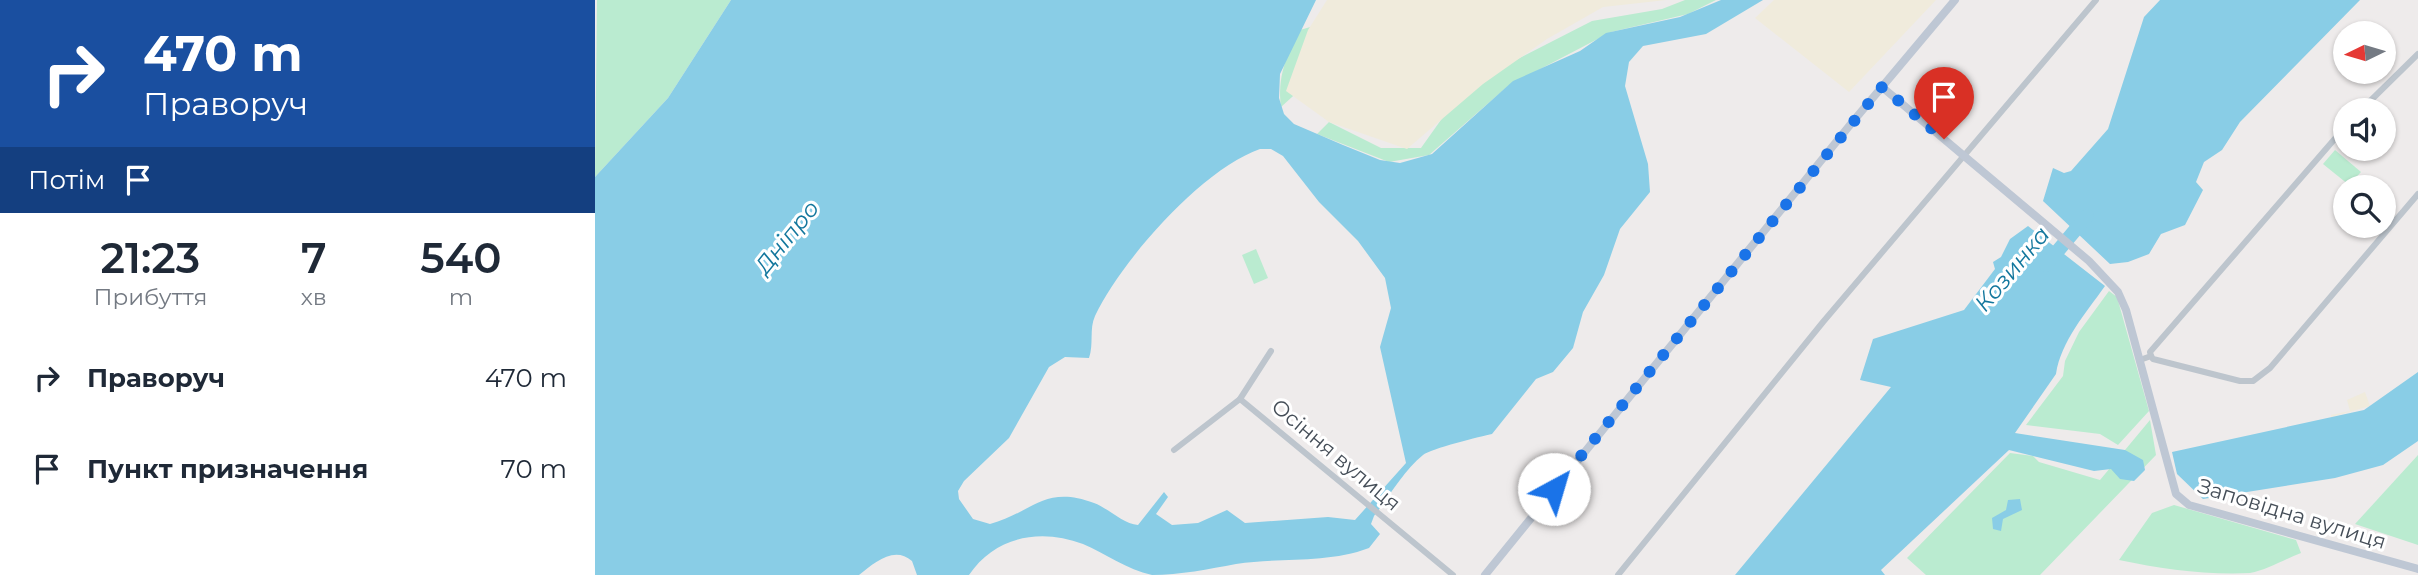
<!DOCTYPE html>
<html lang="uk">
<meta charset="utf-8">
<style>
:root{--surface:#fff;--page:#f6f6f7;--text:#1f2937;--muted:#747a83}
body{margin:0;font-family:Montserrat,sans-serif;background:var(--page);color:var(--text);height:100vh;display:flex;flex-direction:column;font-size:26px;white-space:nowrap}
*{box-sizing:border-box;margin:0}
p{font-size:23px;color:var(--muted)}
.icon{flex:none;width:38px;height:38px;fill:none;stroke:currentColor;stroke-width:2;stroke-linecap:round;stroke-linejoin:round}
.map{position:relative;flex:1;overflow:hidden}
.panel{display:flex;flex-direction:column;background:var(--surface);width:595px}
.panel>*{flex:none}
.banner{background:#1a4fa0;color:#fff;overflow:hidden}
.needle{width:46px;rotate:265deg}
.buttons{position:absolute;left:1738px;top:21px;display:grid;gap:14px}
.buttons a{display:grid;place-items:center;width:63px;height:63px;border-radius:50%;background:var(--surface);box-shadow:0 2px 5px #0004;font-size:35px}
.pin{position:absolute;display:grid;place-items:center;width:60px;height:60px;color:#fff;margin:-72px -30px;border-radius:50% 50% 50% 0;rotate:-45deg;box-shadow:0 0 7px #0007}
.pin .icon{rotate:45deg}
.me{position:absolute;width:77px;margin:-38px;rotate:39deg;stroke-linejoin:round;filter:drop-shadow(0 0 5px #0008)}
.turn{display:flex;align-items:center;gap:24px;height:147px;padding:0 28px;font-size:32px}
.turn .icon{width:91px;height:91px;stroke-width:2.5}
.turn b{display:block;font-size:49px;line-height:60px}
.then{display:flex;align-items:center;height:66px;padding:0 28px;background:#0003;gap:14px;font-size:26px}
.eta{display:flex;justify-content:space-evenly;align-items:center;height:119px;text-align:center}
.eta b{font-size:42px;font-weight:600;line-height:49px}
ul{padding:0;list-style:none}
li{display:flex;align-items:center;gap:21px;height:91px;padding:0 28px}
li div{flex:1}
li b{display:block;font-size:26px}
li em{font-style:normal}
main{display:flex;flex:1;min-height:0}
.map>svg:first-child{display:block}
</style>
<main>
<section class="panel">
<div class="banner">
<div class="turn"><svg class="icon" aria-label="right" viewBox="0 0 24 24"><path d="M7 20v-9h11M14 6l5 5-5 5"/></svg><div><b>470 m</b>Праворуч</div></div>
<div class="then">Потім<svg class="icon" aria-label="arrive" viewBox="0 0 24 24"><path d="M6 21V4h12l-3 4 3 4H6"/></svg></div>
</div>
<div class="eta">
<div><b>21:23</b><p>Прибуття</p></div>
<div><b>7</b><p>хв</p></div>
<div><b>540</b><p>m</p></div>
</div>
<ul>
<li><svg class="icon" aria-label="right" viewBox="0 0 24 24"><path d="M7 20v-9h11M14 6l5 5-5 5"/></svg><div><b>Праворуч</b></div><em>470 m</em></li>
<li><svg class="icon" aria-label="arrive" viewBox="0 0 24 24"><path d="M6 21V4h12l-3 4 3 4H6"/></svg><div><b>Пункт призначення</b></div><em>70 m</em></li>
</ul>
</section>
<div class="map">
<svg width="1823" height="575" viewBox="0 0 1823 575">
<rect width="100%" height="100%" fill="#eeebeb"/>
<g fill="#baebd0">
<polygon points="2,0 136,0 73,98 0,177"/>
<polygon points="1090,0 1121,0 1093,14 1016,32 913,86 834,155 794,162 722,134 734,122 786,148 826,148 870,86 997,21 1067,9"/>
<path d="M736,21L708,87L686,107C682,78 691,55 705,30Z"/>
<polygon points="1740,150 1766,172 1754,185 1728,164"/>
<polygon points="661,249 673,278 659,284 647,255"/>
<polygon points="1514,291 1522,297 1554,411 1523,445 1505,434 1431,425 1468,376 1470,361 1484,332"/>
<polygon points="1555,420 1561,455 1445,575 1331,575 1312,558 1415,453 1438,456 1444,462 1505,480"/>
<polygon points="1823,455 1823,545 1760,524"/>
<path d="M1579,505L1701,540L1706,553C1690,559 1672,570 1655,573C1610,575 1567,569 1524,560L1557,513Z"/>
</g>
<g fill="#f0ebdc">
<polygon points="732,0 1071,0 1008,7 952,39 888,84 812,149 734,122 691,91 713,30"/>
<polygon points="1179,0 1341,0 1254,92 1160,18"/>
<polygon points="1770,392 1775,406 1736,417 1736,415 1755,411 1752,400"/>
</g>
<g fill="#89cde6" fill-rule="evenodd">
<path d="M136,0H721L685,74L684,98L689,114L699,124L748,145L785,160L805,163L837,154L918,81L985,51L1011,33L1085,17L1126,0H1168L1111,34L1048,46L1034,62L1030,86L1053,164L1055,192L1025,229L1009,275L988,312L978,348L958,372L941,379L897,434C887,436 835,449 828,455C809,470 794,497 779,516L776,524L785,534L774,548C732,564 685,557 641,564C614,569 585,575 557,575C532,570 510,553 488,544C446,528 400,536 374,575H322L317,561C299,545 279,563 264,575H0V177L73,98ZM665,149H676L688,156L724,202L763,241L790,278L796,308L785,347L811,463L760,520L733,517L650,523L632,510L603,523L577,525L561,514L573,497L569,492L543,525C528,524 513,508 499,503C449,484 437,513 395,524L378,519L364,499L363,491L369,481L414,438L454,367L470,357L494,358C499,344 494,329 500,316C526,261 607,169 665,149Z"/>
<polygon points="1565,0 1765,0 1645,122 1627,150 1609,162 1601,182 1608,190 1590,225 1566,234 1554,254 1533,262 1515,264 1448,201 1458,168 1469,173 1476,171 1513,129 1549,17"/>
<path d="M1433,226L1510,286C1491,313 1466,341 1461,374L1420,433L1530,450L1548,460L1550,470L1539,481L1525,479L1516,469L1499,471L1414,450L1286,570L1290,575H1140L1296,387L1265,380L1278,339L1369,310L1400,269L1398,262L1406,257L1415,239Z"/>
<polygon points="1823,372 1823,441 1788,465 1740,478 1608,499 1582,474 1577,452 1769,410"/>
<polygon points="1425,499 1427,510 1408,519 1406,531 1398,529 1397,518 1411,510 1413,500"/>
</g>
<g fill="none" stroke-linecap="round" stroke-linejoin="round">
<polyline stroke="#89cde6" stroke-width="14" points="1451,265 1492,216"/>
<g stroke="#bdc5cd" stroke-width="6">
<polyline points="1766,110 1823,54"/>
<polyline points="676,351 645,399 858,575"/>
<polyline points="1556,356 1558,359 1645,381 1658,381 1675,368 1823,194"/>
<polyline points="1545,360 1556,356 1555,352 1750,127"/>
<polyline points="579,450 645,399"/>
<polyline points="1023,575 1228,322 1501,0"/>
</g>
<g stroke="#bec7d4" stroke-width="8">
<polyline points="1287,87 1494,261 1523,292 1531,310 1581,494 1594,505 1823,569"/>
<polyline points="890,575 1255,125 1360,0"/>
</g>
</g>
<g fill="none" stroke-linecap="round" stroke-linejoin="round">
<polyline stroke="#1a73e8" stroke-width="12" stroke-dasharray="0 21.6" points="959,489 1287,87 1349,139"/>
</g>
<g text-anchor="middle" stroke-width="6" stroke-linejoin="round" paint-order="stroke">
<g font-size="21" fill="#454e58" stroke="#fff">
<text transform="translate(741 455) rotate(40)" y="7">Осіння вулиця</text>
<text transform="translate(1697 514) rotate(17)" y="7">Заповідна вулиця</text>
</g>
<g font-size="23" font-style="italic" fill="#13779d" stroke="#fff">
<text transform="translate(192 237) rotate(-51)" y="8">Дніпро</text>
<text transform="translate(1417 269) rotate(-50)" y="8">Козинка</text>
</g>
</g>
</svg>
<div class="buttons">
<a><svg class="needle" viewBox="-14 -14 28 28"><path d="M0-13l5 13h-10z" fill="#e53935"/><path d="M0 13l5-13h-10z" fill="#747a83"/></svg></a>
<a><svg class="icon" aria-label="sound" viewBox="0 0 24 24"><path d="M4 9h4l5-4v14l-5-4H4zM17 9q2 3 0 6"/></svg></a>
<a><svg class="icon" aria-label="search" viewBox="0 0 24 24"><circle cx="10" cy="10" r="6"/><path d="M15 15l6 6"/></svg></a>
</div>
<div class="pin" style="left:1349px;top:139px;background:#d93025"><svg class="icon" aria-label="arrive" viewBox="0 0 24 24"><path d="M6 21V4h12l-3 4 3 4H6"/></svg></div>
<svg class="me" style="left:959px;top:489px" viewBox="-20 -20 40 40"><circle r="19" fill="#fff"/><path d="M0-13L10 11 0 6-10 11z" fill="#1a73e8"/></svg>
</div>
</main>
